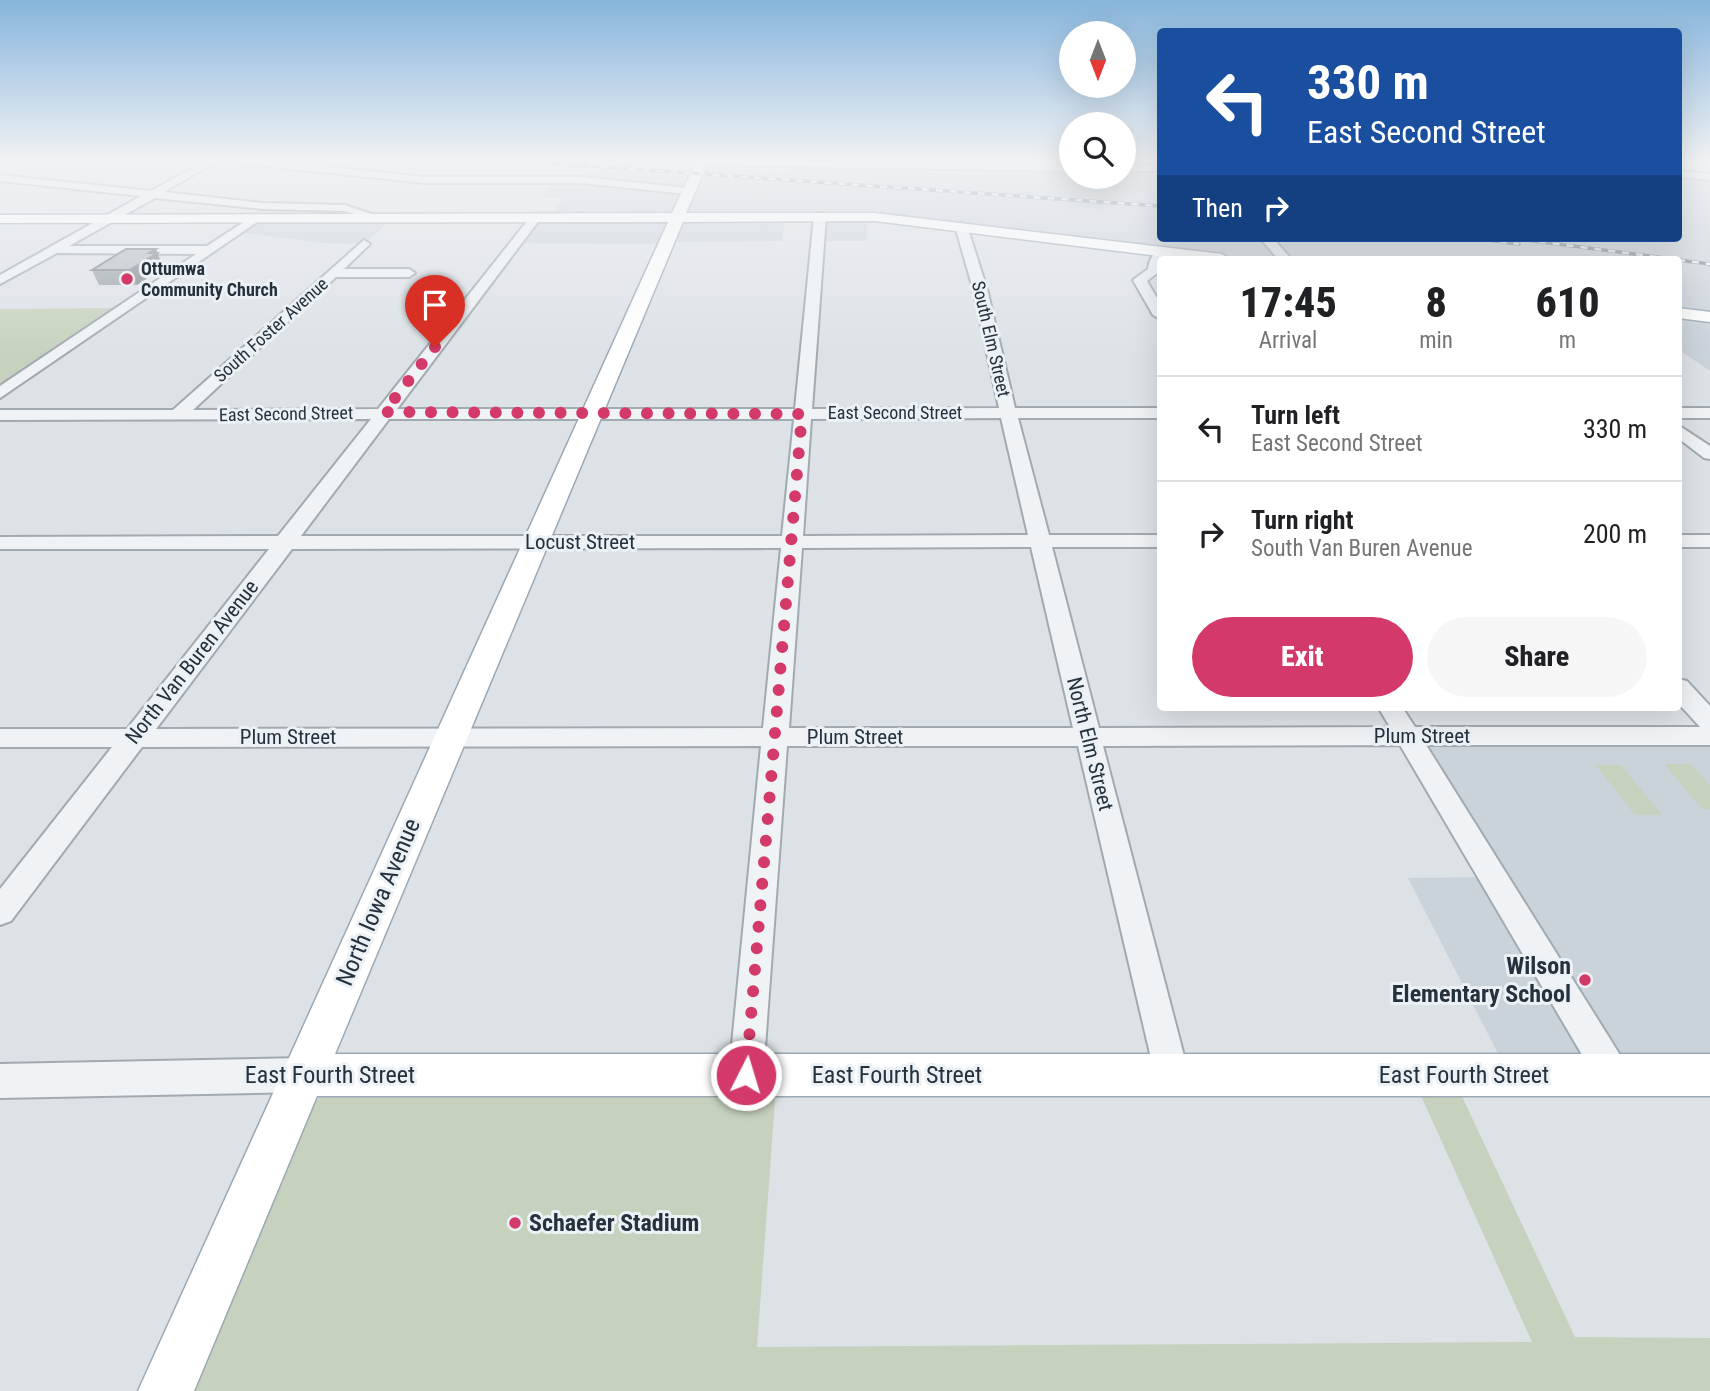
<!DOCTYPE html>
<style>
:root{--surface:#fff;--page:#f6f6f6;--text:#202124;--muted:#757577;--line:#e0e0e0;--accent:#d43a69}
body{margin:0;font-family:"Roboto Condensed",sans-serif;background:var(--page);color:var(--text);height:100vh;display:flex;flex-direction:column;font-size:26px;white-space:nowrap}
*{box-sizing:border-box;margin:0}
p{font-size:23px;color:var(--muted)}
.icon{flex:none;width:38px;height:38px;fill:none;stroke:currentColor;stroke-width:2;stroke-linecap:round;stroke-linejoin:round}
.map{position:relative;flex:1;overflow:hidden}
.sheet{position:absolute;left:1157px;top:256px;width:525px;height:455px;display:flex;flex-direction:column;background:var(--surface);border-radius:7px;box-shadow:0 7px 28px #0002}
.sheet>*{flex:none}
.guide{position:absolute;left:1157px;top:28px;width:525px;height:214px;border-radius:7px;box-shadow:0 7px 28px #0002;background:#1a4fa0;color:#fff;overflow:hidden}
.needle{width:46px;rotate:180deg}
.fabs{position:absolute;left:1059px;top:21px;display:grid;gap:14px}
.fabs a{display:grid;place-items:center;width:77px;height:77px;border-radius:50%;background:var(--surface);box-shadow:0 7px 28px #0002;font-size:35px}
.pin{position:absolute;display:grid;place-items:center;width:60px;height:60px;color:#fff;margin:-72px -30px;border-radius:50% 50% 50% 0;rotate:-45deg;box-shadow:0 0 7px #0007}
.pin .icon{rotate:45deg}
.me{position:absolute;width:77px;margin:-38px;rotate:5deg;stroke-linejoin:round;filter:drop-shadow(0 0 5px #0008)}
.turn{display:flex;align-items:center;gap:24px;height:147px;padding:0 35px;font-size:32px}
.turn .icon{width:91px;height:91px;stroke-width:2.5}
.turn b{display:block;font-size:49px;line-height:60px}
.then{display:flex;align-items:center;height:66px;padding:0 35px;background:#0003;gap:14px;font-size:26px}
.eta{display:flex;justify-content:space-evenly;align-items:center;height:119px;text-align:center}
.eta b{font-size:42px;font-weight:800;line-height:49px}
.cta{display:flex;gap:14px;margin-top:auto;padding:14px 35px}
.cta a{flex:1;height:80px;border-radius:42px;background:var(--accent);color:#fff;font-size:28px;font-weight:800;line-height:80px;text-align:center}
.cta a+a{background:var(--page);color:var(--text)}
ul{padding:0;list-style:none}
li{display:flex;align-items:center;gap:21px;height:105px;padding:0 35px;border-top:2px solid var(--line)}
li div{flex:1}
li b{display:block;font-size:26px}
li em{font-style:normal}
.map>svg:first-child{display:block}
</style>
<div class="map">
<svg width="1710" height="1391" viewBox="0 0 1710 1391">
<rect width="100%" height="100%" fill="#dde2e7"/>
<g fill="#cad2da">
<polygon points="574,160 828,160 828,165 702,162 699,168 978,173 988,170 1071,170 1071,177 1124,177 1124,170 1160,170 1160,238 1678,238 1678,169 1690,175 1710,177 1710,314 1678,310 1678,259 1246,259 869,214 786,216 782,241 665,242 664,244 516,243 536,217 549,217 564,198 542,197 555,180 582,180 589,170 693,176 697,168"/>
<polygon points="820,216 867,217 867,241 818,241"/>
<polygon points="394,217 364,244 322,243 236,232 257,218"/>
<polygon points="1678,313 1710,317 1710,371 1678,349"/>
<polygon points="1407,736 1710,736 1710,1075 1509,1075 1408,878 1491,877"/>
</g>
<g fill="#c6d2bd">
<polygon points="123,308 0,393 0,309"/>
<polygon points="1664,764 1691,764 1710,786 1710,809 1702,809"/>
<polygon points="1596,765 1621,765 1662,815 1635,815"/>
<polygon points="776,1087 757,1347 1532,1342 1418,1089 1459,1090 1575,1337 1710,1338 1710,1391 194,1391 312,1108 321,1095"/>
</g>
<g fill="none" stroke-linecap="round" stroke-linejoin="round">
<g stroke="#a2aab1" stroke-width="4">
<g id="minor">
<polygon points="207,160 219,160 164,192 263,203 345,205 380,217 374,220 344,211 263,209 155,198 69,246 207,246 253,216 263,218 0,398 0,386 196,254 57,253 0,284 0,275 141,196 0,181 0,175 151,191"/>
<polygon points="229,160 262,160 425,177 582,177 687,188 692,191 687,194 582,183 425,183 234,163"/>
<polygon points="698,160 1071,165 1071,171 702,165 699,164"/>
<rect x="1124" y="165" width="36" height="6"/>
<polygon points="1678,171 1710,174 1710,180 1678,177"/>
<path d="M820,213L826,216L812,409L999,408L973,289L955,226L961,223L967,226L987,289L1015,408H1160V418H1018L1049,535H1160V547H1052L1099,728L1390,727L1378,707H1402L1415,727H1700L1678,703V679L1687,681L1710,706V745H1426L1625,1063L1630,1075L1625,1087L1613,1092L1601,1087L1400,745L1103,746L1189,1075L1184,1087L1172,1092L1160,1087L1155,1075L1078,746H787L763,1075L758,1087L746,1092L734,1087L729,1075L761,746L142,747L11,921L0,925V889L112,747H0V729H127L269,549H0V537L278,536L371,419L0,420V410H173L364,240L370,244L344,269H409L415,273L409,277H336L193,410L378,409L532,215H540V219L397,409H795L814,216ZM1001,418L1028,535L803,536L811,419ZM389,419H794L782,536H301ZM1031,547L1073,728H789L802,548ZM781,548L763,728L156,729L292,549Z"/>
<polygon points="1260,238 1273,238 1291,259 1278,259"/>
<path d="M1162,248L1168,252L1160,259V271L1147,281L1160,303V319L1153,315L1133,280L1148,269C1149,261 1153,251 1162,248Z"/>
<rect x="1678" y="408" width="32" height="10"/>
<polygon points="1678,425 1710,446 1710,459 1704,458 1678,438"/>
<rect x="1678" y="535" width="32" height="12"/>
<polygon points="303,1058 315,1063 320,1075 315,1087 303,1092 0,1098 0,1064"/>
</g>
</g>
<g stroke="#9ba9b4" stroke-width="3">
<g id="major">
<polygon points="697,160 709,160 686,213 875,213 1222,254 1230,259 1183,259 875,221 683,222 335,1054 1710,1054 1710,1096 317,1096 194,1391 138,1391 668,222 0,223 0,215 672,213"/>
<polygon points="1678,308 1710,312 1710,322 1678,318"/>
</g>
</g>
<use href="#minor" fill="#eff3f6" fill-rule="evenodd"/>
<use href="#major" fill="#fff" fill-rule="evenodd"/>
<g stroke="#758492" stroke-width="3.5">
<g id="rail">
<polyline points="503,160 1160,206"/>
<polyline points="1472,238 1519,244"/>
<polyline points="1511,238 1673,259"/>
<polyline points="1678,260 1710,264"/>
</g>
</g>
<use href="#rail" stroke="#ecf1f5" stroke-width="2.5" stroke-dasharray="7" stroke-linecap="butt"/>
</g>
<polygon fill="#9ba2a9" points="162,263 161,264 163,267 137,285 99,285 92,270"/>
<polygon fill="#7e8489" points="156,249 163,267 137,285 130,270 149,253"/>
<polygon fill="#b4bcc4" stroke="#7e8489" stroke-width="2" points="126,249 156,249 149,253 157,253 130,270 92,270"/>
<linearGradient id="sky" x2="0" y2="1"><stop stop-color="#87b5dc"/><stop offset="0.45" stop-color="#f0f2f4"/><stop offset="1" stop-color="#f0f2f4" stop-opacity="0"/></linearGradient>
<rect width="1710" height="355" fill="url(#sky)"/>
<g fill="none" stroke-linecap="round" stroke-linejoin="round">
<polyline stroke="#d43a69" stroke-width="12" stroke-dasharray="0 21.6" points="435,347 384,412 802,414 746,1075"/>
</g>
<g fill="#d43a69" stroke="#ecf1f5" stroke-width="2.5">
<circle cx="127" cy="279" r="7"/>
<circle cx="1585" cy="980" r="7"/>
<circle cx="515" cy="1223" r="7"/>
</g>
<g text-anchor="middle" stroke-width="6" stroke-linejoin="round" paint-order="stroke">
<g font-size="18" font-weight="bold" fill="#25323e" stroke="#ecf1f5" text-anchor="start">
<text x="141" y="275">Ottumwa<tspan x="141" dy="21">Community Church</tspan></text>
</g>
<g font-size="18" fill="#25323e" stroke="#ecf1f5">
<text transform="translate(271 330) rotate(-42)" y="6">South Foster Avenue</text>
<text transform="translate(991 339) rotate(77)" y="6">South Elm Street</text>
<text x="895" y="419">East Second Street</text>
<text transform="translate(286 414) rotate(-1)" y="6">East Second Street</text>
</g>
<g font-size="21" fill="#25323e" stroke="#ecf1f5">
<text x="580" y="549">Locust Street</text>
<text transform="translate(192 662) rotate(-52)" y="7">North Van Buren Avenue</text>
<text x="1422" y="743">Plum Street</text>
<text x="288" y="744">Plum Street</text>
<text x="855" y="744">Plum Street</text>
<text transform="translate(1090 744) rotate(76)" y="7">North Elm Street</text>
</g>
<g font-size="24" fill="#25323e" stroke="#ecf1f5">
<text transform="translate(378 902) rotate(-67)" y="8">North Iowa Avenue</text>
<text x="330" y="1083">East Fourth Street</text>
<text x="897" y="1083">East Fourth Street</text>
<text x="1464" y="1083">East Fourth Street</text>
</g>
<g font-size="24" font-weight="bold" fill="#25323e" stroke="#ecf1f5" text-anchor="end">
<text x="1571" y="974">Wilson<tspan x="1571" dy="28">Elementary School</tspan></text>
<text x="529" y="1231" text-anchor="start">Schaefer Stadium</text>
</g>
</g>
</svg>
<div class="fabs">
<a><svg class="needle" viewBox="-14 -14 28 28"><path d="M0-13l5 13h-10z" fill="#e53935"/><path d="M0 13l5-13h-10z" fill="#757577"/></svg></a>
<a><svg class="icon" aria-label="search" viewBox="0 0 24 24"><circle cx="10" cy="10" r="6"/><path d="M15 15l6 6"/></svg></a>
</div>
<div class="pin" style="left:435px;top:347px;background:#d93025"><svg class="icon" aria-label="arrive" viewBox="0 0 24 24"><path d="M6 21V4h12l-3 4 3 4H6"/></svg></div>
<svg class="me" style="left:746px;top:1075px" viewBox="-20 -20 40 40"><circle r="17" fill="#d43a69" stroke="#fff" stroke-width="3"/><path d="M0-11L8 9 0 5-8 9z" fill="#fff"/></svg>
<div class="guide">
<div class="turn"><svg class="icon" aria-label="left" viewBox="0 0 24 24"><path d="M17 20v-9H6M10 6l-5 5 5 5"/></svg><div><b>330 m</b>East Second Street</div></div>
<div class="then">Then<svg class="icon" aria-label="right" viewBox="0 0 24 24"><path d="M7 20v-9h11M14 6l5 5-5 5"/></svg></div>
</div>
<section class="sheet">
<div class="eta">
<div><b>17:45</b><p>Arrival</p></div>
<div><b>8</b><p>min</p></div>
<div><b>610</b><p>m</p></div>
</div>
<ul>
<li><svg class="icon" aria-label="left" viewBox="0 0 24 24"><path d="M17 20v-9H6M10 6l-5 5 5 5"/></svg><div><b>Turn left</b><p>East Second Street</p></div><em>330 m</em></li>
<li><svg class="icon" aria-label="right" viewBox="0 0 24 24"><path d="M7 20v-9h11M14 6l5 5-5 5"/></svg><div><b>Turn right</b><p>South Van Buren Avenue</p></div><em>200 m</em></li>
</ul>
<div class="cta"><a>Exit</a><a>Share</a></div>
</section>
</div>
